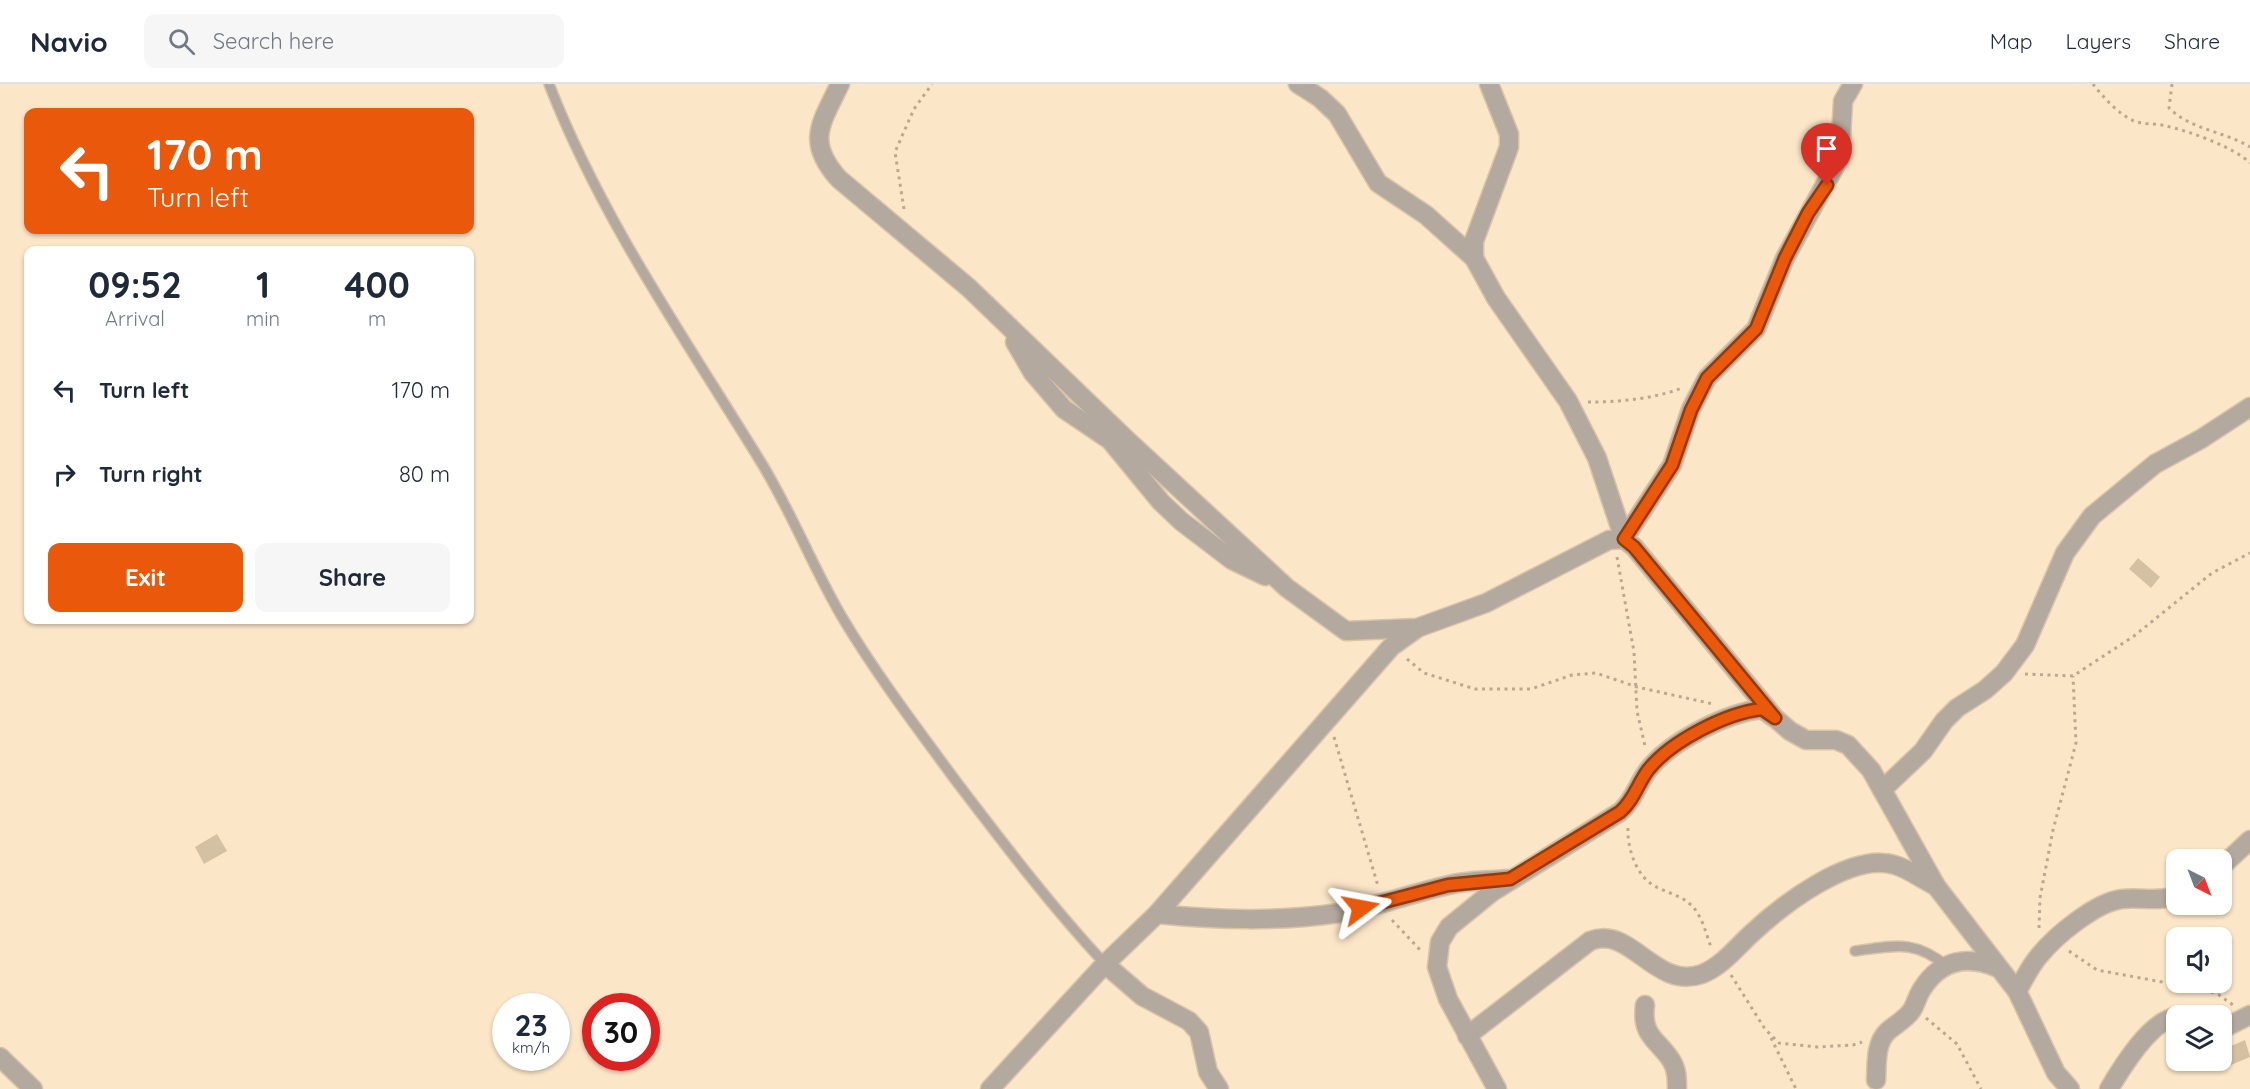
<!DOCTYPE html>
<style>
:root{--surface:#fff;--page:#f6f6f7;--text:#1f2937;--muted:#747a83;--line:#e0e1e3;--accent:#ea580c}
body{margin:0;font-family:Quicksand,sans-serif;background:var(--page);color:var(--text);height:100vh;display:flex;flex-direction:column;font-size:22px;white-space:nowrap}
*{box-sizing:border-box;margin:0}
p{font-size:20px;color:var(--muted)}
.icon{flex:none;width:33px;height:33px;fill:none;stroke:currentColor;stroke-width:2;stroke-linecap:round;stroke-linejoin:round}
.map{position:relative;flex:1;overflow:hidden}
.panel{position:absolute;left:24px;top:162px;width:450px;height:378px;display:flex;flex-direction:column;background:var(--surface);border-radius:12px;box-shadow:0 2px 4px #0004}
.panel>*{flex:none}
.hud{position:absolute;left:24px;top:24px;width:450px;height:126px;border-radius:12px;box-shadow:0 2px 4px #0004;background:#ea580c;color:#fff;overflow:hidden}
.needle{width:39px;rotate:138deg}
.controls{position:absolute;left:2166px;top:765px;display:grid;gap:12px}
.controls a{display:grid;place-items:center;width:66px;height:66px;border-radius:12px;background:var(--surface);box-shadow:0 2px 4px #0004;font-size:30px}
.speed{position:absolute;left:492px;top:909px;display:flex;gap:12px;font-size:30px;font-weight:700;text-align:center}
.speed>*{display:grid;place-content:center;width:78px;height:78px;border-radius:50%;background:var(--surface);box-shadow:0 2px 4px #0004;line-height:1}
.speed small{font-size:15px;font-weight:400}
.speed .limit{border:9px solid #d22;background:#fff;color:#111}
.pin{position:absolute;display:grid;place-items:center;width:51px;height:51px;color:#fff;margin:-62px -26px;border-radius:50% 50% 50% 0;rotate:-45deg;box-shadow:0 0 6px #0007}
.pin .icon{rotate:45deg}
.me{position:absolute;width:66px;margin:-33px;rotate:77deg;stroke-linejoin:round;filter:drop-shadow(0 0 4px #0008)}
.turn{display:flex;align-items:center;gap:21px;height:126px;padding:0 24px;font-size:27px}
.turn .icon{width:78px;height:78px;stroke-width:2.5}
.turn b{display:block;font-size:42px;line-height:51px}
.eta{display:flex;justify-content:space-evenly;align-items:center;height:102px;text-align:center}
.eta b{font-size:36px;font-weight:700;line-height:42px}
.cta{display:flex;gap:12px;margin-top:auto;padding:12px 24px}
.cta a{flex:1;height:69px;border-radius:12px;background:var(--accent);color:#fff;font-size:24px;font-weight:700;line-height:69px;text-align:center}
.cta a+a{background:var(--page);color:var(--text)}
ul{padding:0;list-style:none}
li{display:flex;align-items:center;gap:18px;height:84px;padding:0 24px}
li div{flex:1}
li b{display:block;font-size:22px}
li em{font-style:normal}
header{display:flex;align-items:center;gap:36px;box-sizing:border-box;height:84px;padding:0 30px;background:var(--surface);border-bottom:2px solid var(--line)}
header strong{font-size:28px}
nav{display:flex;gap:33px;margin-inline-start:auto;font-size:21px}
.search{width:420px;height:54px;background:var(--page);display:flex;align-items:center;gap:15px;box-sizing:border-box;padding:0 21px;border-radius:12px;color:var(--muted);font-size:22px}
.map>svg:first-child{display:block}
</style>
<header>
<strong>Navio</strong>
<div class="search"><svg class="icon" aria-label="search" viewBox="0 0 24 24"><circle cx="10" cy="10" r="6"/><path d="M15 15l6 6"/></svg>Search here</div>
<nav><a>Map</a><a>Layers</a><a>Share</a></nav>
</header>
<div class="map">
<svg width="2250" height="1005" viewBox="0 0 2250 1005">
<rect width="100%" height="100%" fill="#fce6c8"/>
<g fill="#d4c0a2">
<polygon points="2138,474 2160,493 2151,504 2129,485"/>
<polygon points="217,750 227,767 204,780 195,763"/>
<polygon points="2245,956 2250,973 2231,981 2224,965"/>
</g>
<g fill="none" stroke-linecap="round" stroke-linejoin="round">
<g stroke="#d7c4a9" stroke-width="12">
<g id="service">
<path d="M549,0C601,134 684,253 759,375C791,426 812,482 842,533C876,590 917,644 956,697C1004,760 1051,822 1105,880"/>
<path d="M1855,867C1895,862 1913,855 1947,882"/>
</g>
</g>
<g stroke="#d7c4a9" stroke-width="21">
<g id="minor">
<path d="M840,0C820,41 806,58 839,95L969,204L1127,356L1287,504L1346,547L1417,544L1486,519L1609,456L1624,455L1634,463L1775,634L1790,647L1806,656H1836L1848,661L1871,686L1936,802L2017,907L2056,989L2070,1005"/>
<polyline points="1298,0 1320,14 1337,30 1378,99 1426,131 1474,174 1496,214 1568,317 1597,374 1624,455"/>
<polyline points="1474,174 1474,157 1509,63 1509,50 1489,0"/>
<polyline points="1015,258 1033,289 1064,325 1110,356 1161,418 1181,437 1232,476 1265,492"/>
<polyline points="1624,455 1672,381 1691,325 1707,294 1756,245 1785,174 1840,73 1843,17 1853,0"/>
<polyline points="1882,706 1923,667 1944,637 1957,624 1985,606 2004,589 2025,561 2065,469 2092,432 2155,380 2201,355 2250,323"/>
<polyline points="2222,782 2250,756"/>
<path d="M1157,830C1218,836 1277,838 1339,829C1376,823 1412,809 1449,801C1468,796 1488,797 1508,795"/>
<polyline points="1105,880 1142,912 1189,937 1199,948 1208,988 1219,1005"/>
<path d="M2017,907C2024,896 2030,882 2039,872C2055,852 2096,818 2122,815C2140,813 2158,818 2176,812"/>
<path d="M1645,921C1641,952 1657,955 1671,976C1677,985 1677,995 1677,1005"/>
<polyline points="2222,945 2250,931"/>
<path d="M1467,952L1590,857C1631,840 1655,907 1702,890C1722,882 1736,864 1751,850C1781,822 1851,767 1895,781C1909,785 1923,796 1936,802"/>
<polyline points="0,973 33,1005"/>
<path d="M1876,996C1877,980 1875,959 1888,947C1896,940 1906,935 1912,926C1916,919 1918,911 1922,905C1941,875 1969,871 1998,884"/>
<polyline points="990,1005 1105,880 1157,830 1391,563 1416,545"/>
<path d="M1497,1005L1448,915L1437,883L1440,858L1449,843L1492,808L1620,728C1634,716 1637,701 1648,686C1671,657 1726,629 1762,625L1773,633"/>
<path d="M2109,1005C2122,983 2150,937 2176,933"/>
</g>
</g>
<g stroke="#baa890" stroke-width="3" stroke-dasharray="3 4.5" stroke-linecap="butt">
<path d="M2093,0C2103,13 2118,30 2134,37C2144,41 2155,39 2166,42C2189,47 2234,63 2250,79"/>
<path d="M2172,0L2169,24C2191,46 2224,47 2250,63"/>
<polyline points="904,125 895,68 914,25 932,0"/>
<path d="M1588,318C1619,318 1653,315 1682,304"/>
<polyline points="1617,473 1634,568 1637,627 1645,662"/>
<polyline points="1407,575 1424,589 1475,605 1531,605 1572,591 1596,589 1637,603 1713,620"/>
<polyline points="2025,590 2073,592 2134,552 2212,489 2250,469"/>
<polyline points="1334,653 1378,802"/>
<path d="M1628,744C1627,762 1635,788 1650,799C1662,808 1680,810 1691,821C1702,831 1706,850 1711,863"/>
<polyline points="1392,836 1422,868"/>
<polyline points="2039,844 2040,814 2053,746 2076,659 2073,592"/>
<polyline points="2069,867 2097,886 2206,906 2219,911 2233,921"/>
<polyline points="1731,891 1765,945 1779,959 1817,963 1853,961 1862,958"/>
<polyline points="1926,934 1957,960 1981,1005"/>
<polyline points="1771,954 1796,1005"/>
</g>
<use href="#service" stroke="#b4a99e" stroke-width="9"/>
<use href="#minor" stroke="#b4a99e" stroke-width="18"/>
</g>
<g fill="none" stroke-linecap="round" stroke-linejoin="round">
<g stroke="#983908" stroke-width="15">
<path id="route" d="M1361,824L1448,801L1510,795L1620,728C1634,716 1637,701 1648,686C1671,657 1726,629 1762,625L1775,634L1634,463L1624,455L1672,381L1691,326L1707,294L1756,245L1785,174L1808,129L1827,101"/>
</g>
<use href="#route" stroke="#ea580c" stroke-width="10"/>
</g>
</svg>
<div class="controls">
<a><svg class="needle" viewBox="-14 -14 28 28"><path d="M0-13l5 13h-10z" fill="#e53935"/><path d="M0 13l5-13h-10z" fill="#747a83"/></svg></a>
<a><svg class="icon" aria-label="sound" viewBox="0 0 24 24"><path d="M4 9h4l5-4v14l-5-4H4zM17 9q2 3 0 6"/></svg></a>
<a><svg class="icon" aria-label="layers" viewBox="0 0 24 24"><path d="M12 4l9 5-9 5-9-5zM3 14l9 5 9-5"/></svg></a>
</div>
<div class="speed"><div>23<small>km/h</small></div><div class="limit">30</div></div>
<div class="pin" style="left:1827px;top:101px;background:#d93025"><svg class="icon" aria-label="arrive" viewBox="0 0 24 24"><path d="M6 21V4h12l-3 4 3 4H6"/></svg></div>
<svg class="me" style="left:1361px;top:824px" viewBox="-20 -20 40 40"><path d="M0-17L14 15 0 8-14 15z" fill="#ea580c" stroke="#fff" stroke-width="4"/></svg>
<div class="hud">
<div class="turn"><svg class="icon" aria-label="left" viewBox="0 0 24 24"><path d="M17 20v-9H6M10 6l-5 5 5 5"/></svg><div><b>170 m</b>Turn left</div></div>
</div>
<section class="panel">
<div class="eta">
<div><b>09:52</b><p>Arrival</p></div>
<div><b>1</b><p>min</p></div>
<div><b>400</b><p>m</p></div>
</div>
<ul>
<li><svg class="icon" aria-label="left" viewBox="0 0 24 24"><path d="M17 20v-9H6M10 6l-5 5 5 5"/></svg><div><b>Turn left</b></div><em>170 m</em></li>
<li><svg class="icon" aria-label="right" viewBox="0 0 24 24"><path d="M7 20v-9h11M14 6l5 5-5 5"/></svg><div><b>Turn right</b></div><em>80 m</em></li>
</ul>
<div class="cta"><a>Exit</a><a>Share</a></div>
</section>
</div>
